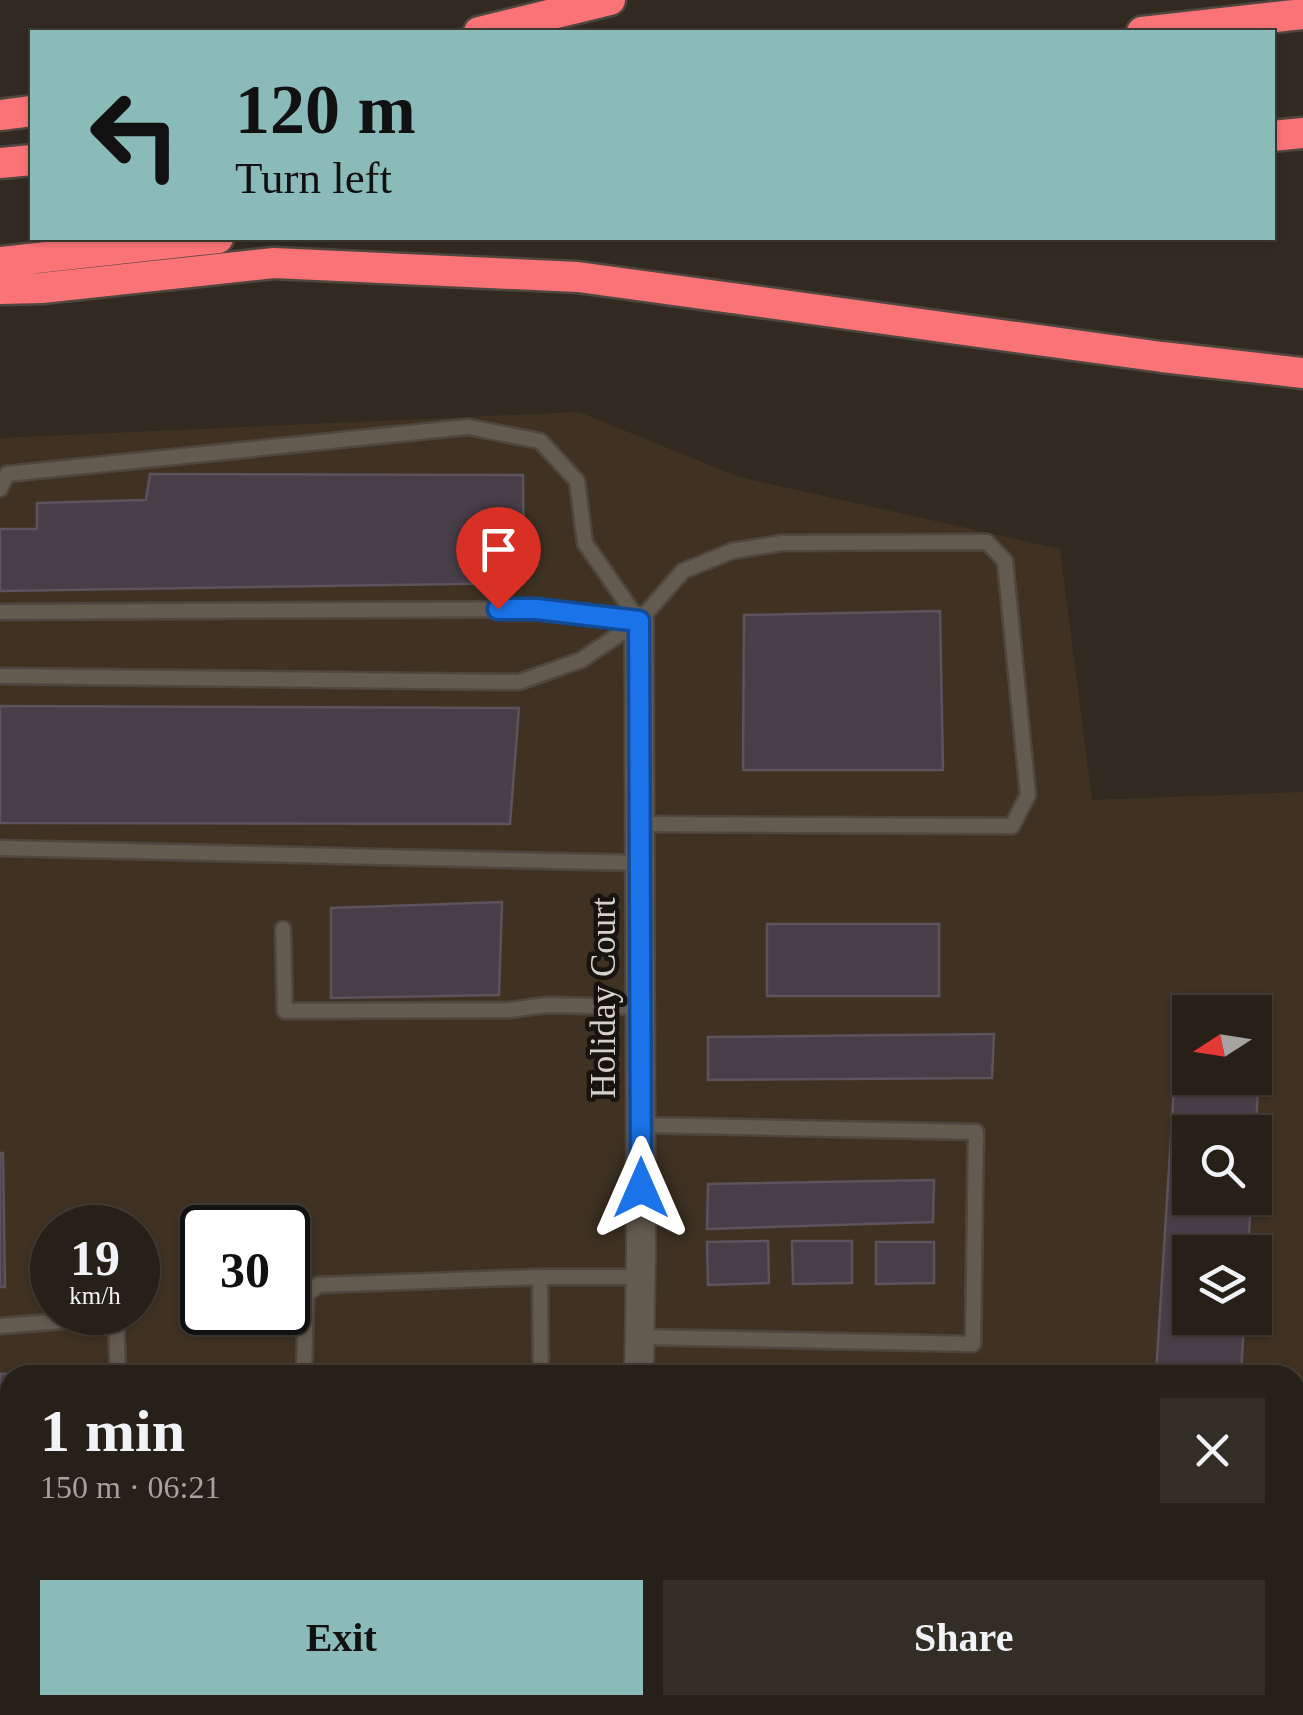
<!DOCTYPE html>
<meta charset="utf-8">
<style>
:root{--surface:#262018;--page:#322d25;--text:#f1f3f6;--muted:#a4a3a2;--line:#423e37;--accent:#8bbbb9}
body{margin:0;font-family:Georgia,serif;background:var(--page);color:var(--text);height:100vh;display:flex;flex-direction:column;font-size:38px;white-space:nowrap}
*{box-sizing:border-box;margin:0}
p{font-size:32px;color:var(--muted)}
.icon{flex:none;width:55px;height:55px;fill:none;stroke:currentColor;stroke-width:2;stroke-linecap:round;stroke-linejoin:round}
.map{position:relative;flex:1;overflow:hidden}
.sheet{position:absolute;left:0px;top:1365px;width:1305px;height:350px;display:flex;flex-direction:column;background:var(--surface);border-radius:30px 30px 0 0;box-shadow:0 2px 8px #0004,0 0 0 2px var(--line)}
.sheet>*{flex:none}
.hud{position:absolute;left:30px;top:30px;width:1245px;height:210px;border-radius:0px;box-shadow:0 2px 8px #0004,0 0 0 2px var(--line);background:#8bbbb9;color:#111;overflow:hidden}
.needle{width:65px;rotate:258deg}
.controls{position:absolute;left:1172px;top:995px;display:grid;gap:20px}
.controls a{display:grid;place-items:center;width:100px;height:100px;border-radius:0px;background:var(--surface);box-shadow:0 2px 8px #0004,0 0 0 2px var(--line);font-size:50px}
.speed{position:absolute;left:30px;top:1205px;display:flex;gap:20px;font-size:50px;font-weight:700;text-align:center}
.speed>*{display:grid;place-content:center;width:130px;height:130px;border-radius:50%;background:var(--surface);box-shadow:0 2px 8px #0004,0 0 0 2px var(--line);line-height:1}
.speed small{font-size:25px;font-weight:400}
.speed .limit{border:5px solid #111;border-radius:15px;background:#fff;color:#111}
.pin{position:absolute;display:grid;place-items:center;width:85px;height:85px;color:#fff;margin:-102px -42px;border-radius:50% 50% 50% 0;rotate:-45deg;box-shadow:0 0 10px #0007}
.pin .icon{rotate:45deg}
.me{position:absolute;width:110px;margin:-55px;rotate:0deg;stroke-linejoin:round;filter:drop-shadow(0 0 8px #0008)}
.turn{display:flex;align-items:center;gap:35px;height:210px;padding:0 40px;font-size:45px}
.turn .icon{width:130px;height:130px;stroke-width:2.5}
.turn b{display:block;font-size:70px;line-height:85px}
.round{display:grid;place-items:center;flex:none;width:105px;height:105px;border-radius:0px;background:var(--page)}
.summary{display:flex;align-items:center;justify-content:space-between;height:170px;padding:0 40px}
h1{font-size:60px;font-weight:600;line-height:75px}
.cta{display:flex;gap:20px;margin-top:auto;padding:20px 40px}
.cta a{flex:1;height:115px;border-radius:0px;background:var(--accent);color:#111;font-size:40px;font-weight:600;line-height:115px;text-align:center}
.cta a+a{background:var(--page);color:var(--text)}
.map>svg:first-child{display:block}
</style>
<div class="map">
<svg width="1303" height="1715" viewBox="0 0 1303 1715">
<rect width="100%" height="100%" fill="#322a20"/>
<path fill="#3f3223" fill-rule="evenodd" d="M579,412L739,477L1060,549L1092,800L1303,792V1715H0V438ZM1190,1012H1255V1078H1190ZM1190,1132H1255V1198H1190ZM52,1228H138V1312H52ZM202,1228H288V1312H202ZM1190,1252H1255V1318H1190ZM10,1375H1295V1705H10Z"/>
<g fill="#483e48" stroke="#5d535d" stroke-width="2.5">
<polygon points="150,474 523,475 524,583 0,591 0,529 37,529 37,503 146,500"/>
<polygon points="940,611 943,770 743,770 744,615"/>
<polygon points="0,706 519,708 510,824 0,823"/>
<polygon points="502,902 499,995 331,998 331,908"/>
<rect x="767" y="924" width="172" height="72"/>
<polygon points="994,1034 992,1078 708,1080 708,1037"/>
<polygon points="1175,1072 1190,1073 1190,1078 1259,1077 1255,1138 1255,1132 1190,1132 1190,1198 1251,1198 1248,1252 1190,1252 1190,1318 1244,1318 1241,1375 1156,1375"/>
<polygon points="0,1153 3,1153 5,1287 0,1287"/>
<polygon points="934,1180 933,1222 707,1229 708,1184"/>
<polygon points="768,1241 769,1283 708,1285 707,1242"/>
<polygon points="792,1241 852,1241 852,1283 793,1284"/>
<polygon points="876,1242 934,1242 934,1283 876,1284"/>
<polygon points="89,1372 89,1375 10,1375 10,1691 0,1691 0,1374"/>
<polygon points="1295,1567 1303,1568 1303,1671 1295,1670"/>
<polygon points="718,1705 984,1705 983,1715 717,1715"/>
</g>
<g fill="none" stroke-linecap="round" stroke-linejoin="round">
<g stroke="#4f473f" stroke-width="19">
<g id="lane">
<polyline points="0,489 7,474 468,427 540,441 577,481 585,543 639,621"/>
<polyline points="0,612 536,609 639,621"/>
<polyline points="0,676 519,682 581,660 639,621 683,571 732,551 782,543 987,542 1005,561 1028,795 1012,826 640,824"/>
<polyline points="0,848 640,863"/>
<polyline points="283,929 285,1011 509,1010 547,1005 640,1007"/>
<polyline points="540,1277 541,1375"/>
<polyline points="0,1326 116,1317 118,1375"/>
<polyline points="640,1337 973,1344 976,1132 640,1125"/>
<polyline points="304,1375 306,1295 318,1285 540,1277 640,1277"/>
<polyline points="1295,1469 1303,1470"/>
<polyline points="130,1705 130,1715"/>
<polyline points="311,1705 315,1715"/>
<polyline points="542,1706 625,1712"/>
<polyline points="680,1715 681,1705"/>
<polyline points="1005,1715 1006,1705"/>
</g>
</g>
<g stroke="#4f473f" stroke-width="32">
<g id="street">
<polyline points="639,1375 641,1252 639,621"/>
<polyline points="625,1715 626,1705"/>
</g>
</g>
<g stroke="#4f473f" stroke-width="35">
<g id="highway">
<polyline points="479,32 610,0"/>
<polyline points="1142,32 1303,14"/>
<polyline points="0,115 32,111"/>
<polyline points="1272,136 1303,133"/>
<polyline points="0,163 32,160"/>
<polyline points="0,262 218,238"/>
<polyline points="0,289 42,288 274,263 578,277 1162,357 1303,373"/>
</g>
</g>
<use href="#lane" stroke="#645b50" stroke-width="14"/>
<use href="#street" stroke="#645b50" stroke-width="28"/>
<use href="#highway" stroke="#fa7377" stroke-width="30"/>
</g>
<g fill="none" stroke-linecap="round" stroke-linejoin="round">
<g stroke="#114b97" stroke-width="25">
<polyline id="route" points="498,609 536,609 639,621 641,1188"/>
</g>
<use href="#route" stroke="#1a73e8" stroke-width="18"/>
</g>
<g text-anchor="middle" stroke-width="9" stroke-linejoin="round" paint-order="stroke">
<g font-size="35" fill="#d6d0ca" stroke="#17130f">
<text transform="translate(603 998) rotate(-90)" y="12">Holiday Court</text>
</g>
</g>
</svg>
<div class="controls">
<a><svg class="needle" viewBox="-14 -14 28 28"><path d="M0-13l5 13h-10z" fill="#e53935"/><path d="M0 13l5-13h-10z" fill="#a4a3a2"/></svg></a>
<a><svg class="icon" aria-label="search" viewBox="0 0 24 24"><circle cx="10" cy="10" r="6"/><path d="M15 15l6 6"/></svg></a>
<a><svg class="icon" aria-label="layers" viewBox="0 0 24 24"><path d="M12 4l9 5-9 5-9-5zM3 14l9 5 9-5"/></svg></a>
</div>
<div class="speed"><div>19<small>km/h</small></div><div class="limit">30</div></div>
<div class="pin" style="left:498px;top:609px;background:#d93025"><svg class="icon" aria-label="arrive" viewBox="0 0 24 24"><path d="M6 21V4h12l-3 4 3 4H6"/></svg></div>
<svg class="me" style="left:641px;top:1188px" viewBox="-20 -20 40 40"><path d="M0-17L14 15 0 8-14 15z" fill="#1a73e8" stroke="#fff" stroke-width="4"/></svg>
<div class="hud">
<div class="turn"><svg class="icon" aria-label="left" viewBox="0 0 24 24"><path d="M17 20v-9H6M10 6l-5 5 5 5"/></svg><div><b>120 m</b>Turn left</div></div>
</div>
<section class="sheet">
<div class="summary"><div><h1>1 min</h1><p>150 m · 06:21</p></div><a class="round"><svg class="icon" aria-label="close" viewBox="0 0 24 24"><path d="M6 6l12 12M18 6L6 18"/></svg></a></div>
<div class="cta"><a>Exit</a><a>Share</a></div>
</section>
</div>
